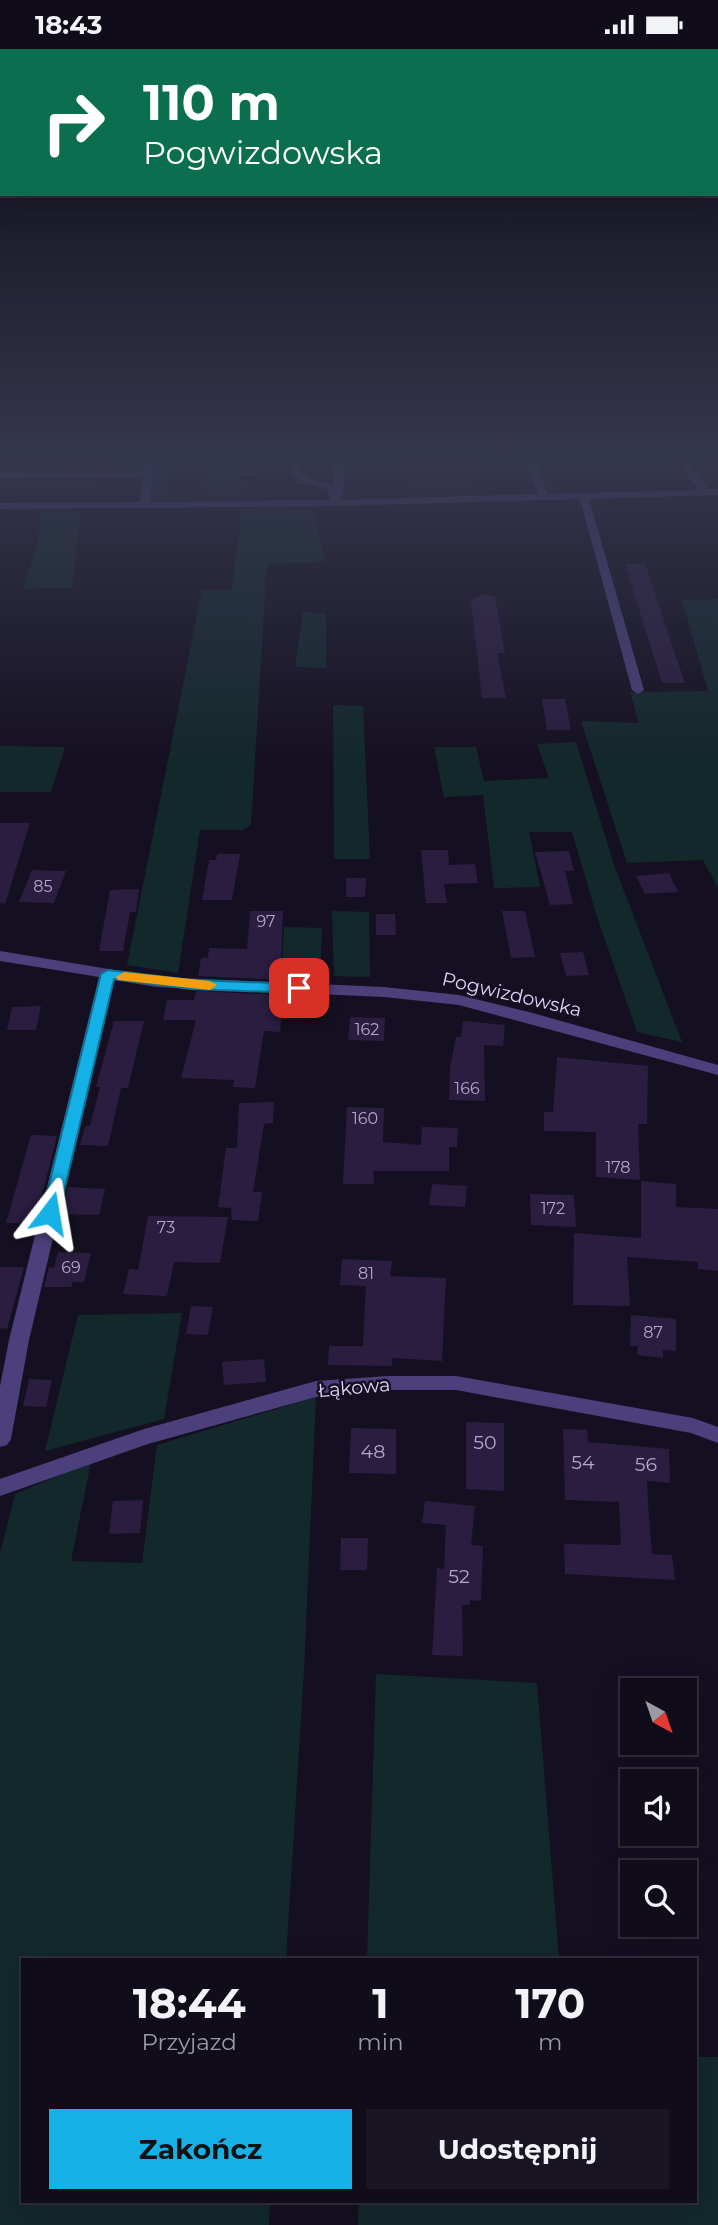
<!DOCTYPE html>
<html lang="pl">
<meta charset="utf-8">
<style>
:root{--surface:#100c19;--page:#191522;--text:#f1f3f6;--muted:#9c9ba2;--line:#302c38;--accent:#15b0e6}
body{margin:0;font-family:Montserrat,sans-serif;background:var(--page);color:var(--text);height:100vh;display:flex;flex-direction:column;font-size:26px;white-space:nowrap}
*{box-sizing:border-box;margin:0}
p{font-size:23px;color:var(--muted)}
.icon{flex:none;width:38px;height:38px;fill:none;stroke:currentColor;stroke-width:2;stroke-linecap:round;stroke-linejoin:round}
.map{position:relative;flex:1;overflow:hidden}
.sheet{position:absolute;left:21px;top:1909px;width:676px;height:245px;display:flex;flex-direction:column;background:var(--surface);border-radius:0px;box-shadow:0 7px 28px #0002,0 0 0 2px var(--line)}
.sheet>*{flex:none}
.banner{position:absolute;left:0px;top:0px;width:719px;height:147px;box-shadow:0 7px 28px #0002,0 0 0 2px var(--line);background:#0b6e4f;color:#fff;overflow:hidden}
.needle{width:46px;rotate:140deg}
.controls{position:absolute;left:620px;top:1629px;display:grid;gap:14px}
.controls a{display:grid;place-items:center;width:77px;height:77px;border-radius:0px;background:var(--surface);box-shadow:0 7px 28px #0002,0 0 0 2px var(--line);font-size:35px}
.pin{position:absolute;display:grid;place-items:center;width:60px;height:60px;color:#fff;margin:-30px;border-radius:14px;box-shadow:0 4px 10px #0006}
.me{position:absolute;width:77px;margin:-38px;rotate:14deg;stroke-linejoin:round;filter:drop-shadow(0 0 5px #0008)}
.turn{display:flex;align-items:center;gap:24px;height:147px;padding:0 28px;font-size:32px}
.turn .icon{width:91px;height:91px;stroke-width:2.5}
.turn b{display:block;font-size:49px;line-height:60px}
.eta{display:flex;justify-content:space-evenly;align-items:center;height:119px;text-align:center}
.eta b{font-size:42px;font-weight:700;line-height:49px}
.cta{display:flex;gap:14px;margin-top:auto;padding:14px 28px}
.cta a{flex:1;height:80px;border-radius:0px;background:var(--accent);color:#111;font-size:28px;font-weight:700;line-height:80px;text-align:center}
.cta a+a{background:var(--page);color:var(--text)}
.status{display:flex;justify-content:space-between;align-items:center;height:49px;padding:0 35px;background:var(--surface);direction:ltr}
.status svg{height:19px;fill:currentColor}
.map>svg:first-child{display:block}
</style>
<div class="status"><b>18:43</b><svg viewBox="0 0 49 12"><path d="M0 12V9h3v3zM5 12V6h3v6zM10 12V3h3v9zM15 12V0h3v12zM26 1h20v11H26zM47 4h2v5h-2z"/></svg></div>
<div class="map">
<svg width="718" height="2176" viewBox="0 0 718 2176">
<rect width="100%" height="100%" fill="#151021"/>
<g fill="#13282b">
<polygon points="155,411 169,411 165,446 196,448 194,451 155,451 152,445"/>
<polygon points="203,411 256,411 254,427 241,427 242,449 206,448 208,441"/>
<polygon points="242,460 313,461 325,513 267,515 251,776 243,781 200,781 178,924 127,916 202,541 232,541"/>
<polygon points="41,463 80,463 73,539 23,540 38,492"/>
<polygon points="718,550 718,839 703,811 627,814 581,672 639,674 630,643 708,642 682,551"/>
<polygon points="303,563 326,564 326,619 295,618"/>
<polygon points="333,656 363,657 370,810 334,810"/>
<polygon points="576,693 614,816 682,993 637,983 598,871 572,783 529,783 540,838 494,839 483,746 444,748 434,698 476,698 484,732 549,729 537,695"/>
<polygon points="0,697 65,698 51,743 0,743"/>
<polygon points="332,862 369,863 370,928 334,927"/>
<polygon points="284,878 322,879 320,929 281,927"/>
<polygon points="182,1264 164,1370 45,1402 78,1266"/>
<polygon points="316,1348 304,1622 286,1911 23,1911 23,2152 270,2153 269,2176 0,2176 0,1504 15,1445 91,1413 71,1512 142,1514 157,1396"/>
<polygon points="376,1625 537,1634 559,1911 367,1911"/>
<polygon points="695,2008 718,2008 718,2176 358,2176 359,2153 695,2152"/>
</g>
<g fill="#2a1d40">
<polygon points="0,411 89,411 108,412 104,420 0,420"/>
<polygon points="462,413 470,437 410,439 404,416"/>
<polygon points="99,431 95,437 89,439 0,438 0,432"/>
<polygon points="625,515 645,515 685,634 662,634"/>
<polygon points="481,546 495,547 505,604 497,604 506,649 482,649 471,551"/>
<polygon points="542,650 565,650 571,681 547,681"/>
<polygon points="0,774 30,774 5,855 0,854"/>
<polygon points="421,801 448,801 449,816 475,815 478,834 444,835 447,854 426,854"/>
<polygon points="569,802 574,822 565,822 573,855 550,856 535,803"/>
<polygon points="217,805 240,805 232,851 202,851 209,811 216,811"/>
<polygon points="32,821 66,822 54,854 19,853"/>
<polygon points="669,824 678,843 645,845 636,827"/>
<polygon points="346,829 366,829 365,848 346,848"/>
<polygon points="139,840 136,863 130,863 123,902 99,902 110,841"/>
<polygon points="250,862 283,862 280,931 198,927 201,909 208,909 209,899 247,900"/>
<polygon points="502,862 525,862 535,908 511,909"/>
<polygon points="376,865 395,865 396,886 376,886"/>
<polygon points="583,903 589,926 566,927 560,904"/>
<polygon points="196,942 279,946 279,957 283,957 280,983 264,982 255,1039 233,1038 234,1031 181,1029 196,971 163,971 167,951 194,951"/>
<polygon points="41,957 36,981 7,981 12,958"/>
<polygon points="350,968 385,969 384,992 348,991"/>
<polygon points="114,972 144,972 128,1039 121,1039 108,1097 80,1096 85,1077 90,1077 100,1038 96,1038"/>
<polygon points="463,972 505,976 503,997 484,996 485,1052 449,1051 450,1018 456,988 461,988"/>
<polygon points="557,1008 648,1017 647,1075 638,1075 640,1131 596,1128 596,1083 544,1082 544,1063 553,1063"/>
<polygon points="274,1053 273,1074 264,1075 253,1143 262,1143 258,1172 232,1171 231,1159 218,1158 226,1099 237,1099 239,1054"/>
<polygon points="347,1058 384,1059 383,1093 421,1096 422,1078 458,1079 457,1098 449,1098 449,1122 373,1122 374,1135 343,1135"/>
<polygon points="31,1086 57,1087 35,1174 6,1174"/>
<polygon points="641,1132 676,1135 676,1158 718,1160 718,1222 698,1220 698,1213 627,1208 630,1257 573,1256 574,1184 641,1189"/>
<polygon points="432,1135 467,1137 465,1158 429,1156"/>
<polygon points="68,1138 105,1140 99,1166 61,1165"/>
<polygon points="530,1145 574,1146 576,1178 531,1176"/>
<polygon points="148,1167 228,1168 220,1214 174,1213 167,1247 123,1245 129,1220 138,1221"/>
<polygon points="58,1203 91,1204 84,1233 73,1233 71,1238 44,1238 49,1218 54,1219"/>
<polygon points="342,1210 392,1212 390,1227 446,1229 442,1312 392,1309 392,1317 328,1316 329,1297 363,1297 366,1237 340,1236"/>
<polygon points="0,1218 24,1218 7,1280 0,1279"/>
<polygon points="191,1257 213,1258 208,1286 186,1285"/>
<polygon points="631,1266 676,1270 676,1302 663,1301 663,1309 637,1306 638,1297 630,1297"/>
<polygon points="264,1310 266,1333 224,1336 222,1313"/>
<polygon points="29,1330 52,1331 46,1358 23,1357"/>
<polygon points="466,1373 504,1374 504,1442 466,1440"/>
<polygon points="351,1379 396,1380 396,1425 349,1424"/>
<polygon points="563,1380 587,1381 588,1393 669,1400 670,1434 647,1432 648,1455 652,1505 672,1506 675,1531 565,1525 564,1495 621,1496 619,1453 565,1451"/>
<polygon points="143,1451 140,1484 109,1485 113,1452"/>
<polygon points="425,1452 475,1457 471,1496 483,1497 481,1552 470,1551 470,1556 462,1556 463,1607 432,1606 437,1519 444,1520 446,1476 422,1474"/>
<polygon points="341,1489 368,1489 367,1521 340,1521"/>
</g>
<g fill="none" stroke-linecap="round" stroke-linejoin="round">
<g fill="#4b3f7c" fill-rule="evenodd">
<polygon points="144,411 154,411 150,453 330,451 327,440 302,433 294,427 290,411 300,411 302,424 308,429 334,436 332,411 342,411 344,436 340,451 538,445 525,411 535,411 548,445 698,441 677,411 687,411 708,440 718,440 718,446 589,450 644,641 638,645 632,641 580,450 336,457 0,460 0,454 140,453 143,428 0,429 0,423 143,422"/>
<polygon points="0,902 157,928 384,938 459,946 529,963 718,1016 718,1026 459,956 384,948 157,938 114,931 29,1291 11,1390 7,1396 0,1398 0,1337 9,1291 99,928 0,912"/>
<polygon points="387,1327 456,1327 693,1369 718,1378 718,1394 691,1384 456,1341 387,1341 316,1348 148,1395 0,1447 0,1430 144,1380 316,1332"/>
</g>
</g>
<linearGradient id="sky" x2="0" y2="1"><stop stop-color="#0c0912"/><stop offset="0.57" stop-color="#35374e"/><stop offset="1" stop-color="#35374e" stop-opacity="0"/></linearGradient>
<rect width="718" height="716" fill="url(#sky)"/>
<polygon fill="#15b0e6" stroke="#0e7296" stroke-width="2" points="108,921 191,931 299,935 306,939 299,944 191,940 114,930 59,1164 50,1169 42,1164 101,925"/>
<polygon fill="#f59e0b" points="124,923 210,932 217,936 210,941 118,931 116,928"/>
<g text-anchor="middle" stroke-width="5" stroke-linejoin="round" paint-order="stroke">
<g font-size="16" fill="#b2a6cc">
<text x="43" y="843">85</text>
<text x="266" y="878">97</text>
<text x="367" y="986">162</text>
<text x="467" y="1045">166</text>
<text x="365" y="1075">160</text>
<text x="618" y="1124">178</text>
<text x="553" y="1165">172</text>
<text x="166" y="1184">73</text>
<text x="71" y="1224">69</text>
<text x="366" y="1230">81</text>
<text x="653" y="1289">87</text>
</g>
<g font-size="19" fill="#dfd4fb" stroke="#151021">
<text transform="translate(512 945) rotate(13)" y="7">Pogwizdowska</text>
<text transform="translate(354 1338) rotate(-5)" y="7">Łąkowa</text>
</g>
<g font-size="19" fill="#b2a6cc">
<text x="485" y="1400">50</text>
<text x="373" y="1409">48</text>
<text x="583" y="1420">54</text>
<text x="646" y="1422">56</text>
<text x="459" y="1534">52</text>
</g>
</g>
</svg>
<div class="controls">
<a><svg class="needle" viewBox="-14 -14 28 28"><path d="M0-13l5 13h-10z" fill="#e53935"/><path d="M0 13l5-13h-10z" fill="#9c9ba2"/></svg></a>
<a><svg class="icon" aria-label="sound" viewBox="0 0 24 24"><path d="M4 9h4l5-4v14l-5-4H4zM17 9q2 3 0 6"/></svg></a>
<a><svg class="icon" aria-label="search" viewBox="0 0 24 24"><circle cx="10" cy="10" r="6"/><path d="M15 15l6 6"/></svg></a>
</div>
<div class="pin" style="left:299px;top:939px;background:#d93025"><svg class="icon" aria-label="arrive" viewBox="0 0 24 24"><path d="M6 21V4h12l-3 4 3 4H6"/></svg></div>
<svg class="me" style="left:50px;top:1164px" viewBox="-20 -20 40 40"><path d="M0-17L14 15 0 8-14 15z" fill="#15b0e6" stroke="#fff" stroke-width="4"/></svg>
<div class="banner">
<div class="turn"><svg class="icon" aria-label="right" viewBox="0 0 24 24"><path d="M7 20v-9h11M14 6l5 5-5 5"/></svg><div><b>110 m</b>Pogwizdowska</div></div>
</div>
<section class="sheet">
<div class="eta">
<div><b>18:44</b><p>Przyjazd</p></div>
<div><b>1</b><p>min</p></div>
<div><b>170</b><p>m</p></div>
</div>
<div class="cta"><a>Zakończ</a><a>Udostępnij</a></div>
</section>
</div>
